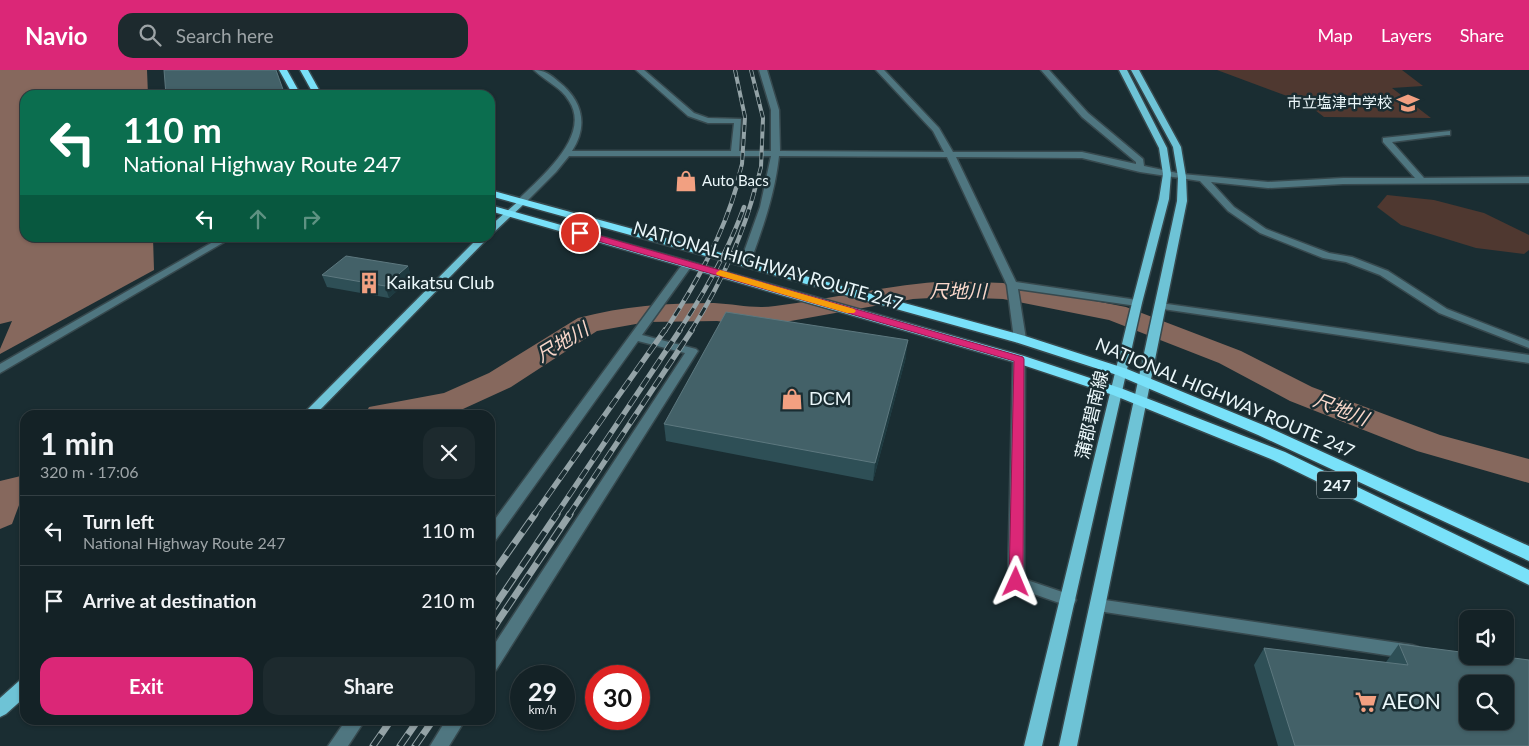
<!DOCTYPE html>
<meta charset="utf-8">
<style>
:root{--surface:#142226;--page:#1d2a2e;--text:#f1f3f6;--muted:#9da4a7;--line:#333f43;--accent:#db2777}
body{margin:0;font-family:Lato,"Noto Sans JP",sans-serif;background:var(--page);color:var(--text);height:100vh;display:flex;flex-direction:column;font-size:19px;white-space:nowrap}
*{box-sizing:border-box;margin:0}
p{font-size:16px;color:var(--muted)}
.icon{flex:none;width:28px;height:28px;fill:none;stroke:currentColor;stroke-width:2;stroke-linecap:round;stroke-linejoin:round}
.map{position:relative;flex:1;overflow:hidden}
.details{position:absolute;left:20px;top:340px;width:475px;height:315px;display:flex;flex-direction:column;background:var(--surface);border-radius:15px;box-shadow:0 1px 4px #0004,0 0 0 1px var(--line)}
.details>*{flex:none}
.banner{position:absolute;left:20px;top:20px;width:475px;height:152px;border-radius:15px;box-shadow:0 1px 4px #0004,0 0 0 1px var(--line);background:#0b6e4f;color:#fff;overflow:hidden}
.tools{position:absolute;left:1459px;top:540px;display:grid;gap:10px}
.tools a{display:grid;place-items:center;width:55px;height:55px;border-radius:10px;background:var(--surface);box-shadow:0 1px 4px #0004,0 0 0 1px var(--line);font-size:25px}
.speed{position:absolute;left:510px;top:595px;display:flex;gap:10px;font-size:25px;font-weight:700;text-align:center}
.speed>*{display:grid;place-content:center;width:65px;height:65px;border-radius:50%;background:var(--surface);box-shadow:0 1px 4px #0004,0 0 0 1px var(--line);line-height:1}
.speed small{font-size:12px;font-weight:400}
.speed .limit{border:8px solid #d22;background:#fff;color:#111}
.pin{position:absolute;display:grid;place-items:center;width:42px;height:42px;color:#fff;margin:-21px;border:2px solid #fff;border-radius:50%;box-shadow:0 1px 5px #0007}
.me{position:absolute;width:55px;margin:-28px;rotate:1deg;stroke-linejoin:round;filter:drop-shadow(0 0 4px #0008)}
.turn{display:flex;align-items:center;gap:18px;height:105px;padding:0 20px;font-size:22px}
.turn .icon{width:65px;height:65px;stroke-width:2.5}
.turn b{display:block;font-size:35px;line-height:42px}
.lanes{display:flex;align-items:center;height:48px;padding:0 20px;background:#0003;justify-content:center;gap:25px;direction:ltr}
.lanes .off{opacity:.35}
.round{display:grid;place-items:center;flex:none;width:52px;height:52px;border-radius:15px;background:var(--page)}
.headline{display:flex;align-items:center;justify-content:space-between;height:85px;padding:0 20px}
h1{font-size:30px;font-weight:700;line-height:38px}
.action{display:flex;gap:10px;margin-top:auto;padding:10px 20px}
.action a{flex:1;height:58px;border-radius:15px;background:var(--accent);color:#fff;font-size:20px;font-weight:700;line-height:58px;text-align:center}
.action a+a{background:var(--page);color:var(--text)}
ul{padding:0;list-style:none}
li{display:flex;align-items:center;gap:15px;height:70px;padding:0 20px;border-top:1px solid var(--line)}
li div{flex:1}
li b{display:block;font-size:19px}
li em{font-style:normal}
header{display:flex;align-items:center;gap:30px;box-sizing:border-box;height:70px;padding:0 25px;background:var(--accent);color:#fff}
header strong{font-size:24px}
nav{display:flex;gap:28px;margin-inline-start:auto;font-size:18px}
.search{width:350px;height:45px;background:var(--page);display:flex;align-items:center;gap:12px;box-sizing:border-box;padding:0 18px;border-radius:15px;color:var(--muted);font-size:19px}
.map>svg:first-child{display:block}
</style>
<header>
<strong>Navio</strong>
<div class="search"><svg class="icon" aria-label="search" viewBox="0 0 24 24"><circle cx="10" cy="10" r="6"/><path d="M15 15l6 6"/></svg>Search here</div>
<nav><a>Map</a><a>Layers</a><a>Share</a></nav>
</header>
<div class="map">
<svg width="1529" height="676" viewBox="0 0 1529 676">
<rect width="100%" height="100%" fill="#1a2d32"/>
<g fill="#4f3830">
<polygon points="1217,0 1402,0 1423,16 1392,18 1431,48 1324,47 1306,33"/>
<polygon points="1387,125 1434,130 1484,143 1529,165 1529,180 1524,184 1476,178 1401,155 1377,137"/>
</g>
<g fill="#86685d">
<polygon points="0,0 147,0 148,25 25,25 25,168 153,168 154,200 0,284 0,279 12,251 0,254"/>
<polygon points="25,405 25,419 12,454 0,459 0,411"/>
</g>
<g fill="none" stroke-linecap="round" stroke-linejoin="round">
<path fill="#86685d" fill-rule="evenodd" d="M949,211L1003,213L1126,237L1241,281L1312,317L1440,365L1529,389V413L1417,381L1290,331L1219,293L1109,250L1003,229L949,227L913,229L774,254L744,255L717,251L647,252L597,261L511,317L463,339L438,345H365L369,337L444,323L489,303L578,248C624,236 666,233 714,233C735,234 754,239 775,236C833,229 890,214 949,211Z"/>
<g stroke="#37494e" stroke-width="3">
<g id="minor">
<path d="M534,0C545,0 551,5 559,12C582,30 589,55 572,81H731L734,53H708L688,46L636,0H644L694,43L708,48L741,49L739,81H771V40L759,0H767L779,40L780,81L944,82L933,61L876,0H884L939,58L953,82H1082L1136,94V92L1082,47L1041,0H1049L1088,43L1143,89L1144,96L1182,104L1268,112L1343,108H1415L1383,72V68L1450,61V65H1447L1392,72L1424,108L1529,107V113L1343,114L1268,118L1211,112L1234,137L1266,159L1329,183L1352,187L1388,201L1447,239L1529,271V278L1439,243L1380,205L1346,192L1323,188L1260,163L1228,141L1200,111L1140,102L1082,88L956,87L1016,212L1137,230L1142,233L1137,236L1018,219L1026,269L1020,272L1014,269L1007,215L947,87L779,86C775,123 763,158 750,193L745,196L740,193L760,137L771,86H569L556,102L524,134H518V130C540,108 592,66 569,31C561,17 545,11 534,0Z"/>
<polygon points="220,168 231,168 0,303 0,294"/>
<polygon points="688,191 693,194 642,265 696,279 698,281 496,600 490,602 490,581 685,283 638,271 495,471 490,472 490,456 684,192"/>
<polygon points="1160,233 1529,285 1529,293 1156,238 1155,236"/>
<polygon points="1019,285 1025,289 1024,509 1074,526 1076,530 1074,534 1068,536 1011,516 1008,512 1013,289"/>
<polygon points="1098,529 1412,575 1418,577 1420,582 1418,587 1412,589 1098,541 1092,539 1090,535 1092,531"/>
<polygon points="346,650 365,650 348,676 328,676"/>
<polygon points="446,650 465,650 449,676 430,676"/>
</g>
</g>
<g stroke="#37494e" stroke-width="3">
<g id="major">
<polygon points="1119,0 1127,0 1167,78 1171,104 1169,129 1142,233 1042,676 1024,676 1132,233 1159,129 1163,104 1159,78"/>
<polygon points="1131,0 1139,0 1181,77 1186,107 1187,131 1077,676 1059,676 1177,131 1178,107 1173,77"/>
<polygon points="521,129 524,130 524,134 493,163 490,164 490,156"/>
<polygon points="478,168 488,168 315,345 302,345"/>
<polygon points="25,609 25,627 6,644 0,647 0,628 19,611"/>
</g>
</g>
<g stroke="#37494e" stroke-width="3">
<g id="highway">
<polygon points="279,0 287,0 301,25 293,25"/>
<polygon points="300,0 308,0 322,25 314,25"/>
<polygon points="490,120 1025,266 1127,299 1268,357 1529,476 1529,491 1258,365 1117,305 1015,272 490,126"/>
<polygon points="490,135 1024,286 1123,319 1285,382 1529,500 1529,515 1273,390 1113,325 1014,292 490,141"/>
</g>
</g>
<use href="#minor" fill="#4f7680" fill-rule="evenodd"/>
<use href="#major" fill="#6ec3d6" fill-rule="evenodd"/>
<use href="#highway" fill="#79e1f9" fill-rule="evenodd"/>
<g stroke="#94a3a7" stroke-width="4">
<g id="rail-far3">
<polyline points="735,0 745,47 742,94 736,116"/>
<polyline points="751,0 763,48 761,97 756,116"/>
</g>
</g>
<g stroke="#94a3a7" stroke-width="4.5">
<g id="rail-far2">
<path d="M665,261C695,215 722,168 737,115"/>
<path d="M679,261C705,222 728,181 744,137"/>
<path d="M691,261C720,215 743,167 756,115"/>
</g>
</g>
<g stroke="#94a3a7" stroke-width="5.5">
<g id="rail-far1">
<polyline points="534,445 665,260"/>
<polyline points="556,445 680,260"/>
<polyline points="569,445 692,260"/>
</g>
</g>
<g stroke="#94a3a7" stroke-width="7">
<g id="rail">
<polyline points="490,508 535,444"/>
<polyline points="490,543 557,444"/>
<polyline points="490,563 570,444"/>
<polyline points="373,676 391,650"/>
<polyline points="400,676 418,650"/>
<polyline points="415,676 433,650"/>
</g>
</g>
<use href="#rail-far3" stroke="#1a2d32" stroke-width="2.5" stroke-dasharray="7" stroke-linecap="butt"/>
<use href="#rail-far2" stroke="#1a2d32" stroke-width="3" stroke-dasharray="9" stroke-linecap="butt"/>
<use href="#rail-far1" stroke="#1a2d32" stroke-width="4" stroke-dasharray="11" stroke-linecap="butt"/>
<use href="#rail" stroke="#1a2d32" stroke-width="5" stroke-dasharray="14" stroke-linecap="butt"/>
</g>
<g fill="#2e4f56">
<polygon points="408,196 411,208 389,228 327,217 322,205"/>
<polygon points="906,287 873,411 666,371 664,354"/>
<polygon points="1399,574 1529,676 1278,676 1254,595 1264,578 1386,592"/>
</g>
<g fill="#1e3a40">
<polygon points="408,196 411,208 389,228 385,216"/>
<polygon points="908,270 906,287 873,411 875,393"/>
</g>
<g fill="#436168" stroke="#5d787f" fill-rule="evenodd">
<polygon points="164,0 276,0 285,25 166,25"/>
<polygon points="346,186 408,196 385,216 322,205"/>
<polygon points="726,242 908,270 875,393 664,354"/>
<path d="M1399,574L1468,583V586H1498L1529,590V676H1295L1264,578L1408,595ZM1468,614H1505V651H1468Z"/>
</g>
<polygon fill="#db2777" stroke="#8e194d" points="580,160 1023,287 1024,289 1023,512 1021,515 1016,517 1011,515 1009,512 1014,291 577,165 577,161"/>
<polygon fill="#f59e0b" points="720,200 854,239 856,241 854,243 847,243 717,205 716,203"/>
<defs>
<g id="school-bare" transform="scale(1.725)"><path d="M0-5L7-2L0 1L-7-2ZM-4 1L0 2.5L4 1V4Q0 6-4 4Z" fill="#f2a081" stroke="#1a2d32" stroke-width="2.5" paint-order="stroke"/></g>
<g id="shop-bare" transform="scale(1.725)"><path d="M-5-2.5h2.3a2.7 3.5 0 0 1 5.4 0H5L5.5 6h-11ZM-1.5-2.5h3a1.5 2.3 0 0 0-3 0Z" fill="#f2a081" stroke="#1a2d32" stroke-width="2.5" paint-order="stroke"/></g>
<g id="building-bare" transform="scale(1.725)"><path d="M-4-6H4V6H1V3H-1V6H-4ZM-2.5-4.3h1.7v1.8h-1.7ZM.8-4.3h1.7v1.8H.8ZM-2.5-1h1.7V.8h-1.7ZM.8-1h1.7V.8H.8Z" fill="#f2a081" stroke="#1a2d32" stroke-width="2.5" paint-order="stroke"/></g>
<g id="supermarket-bare" transform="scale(1.725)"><path d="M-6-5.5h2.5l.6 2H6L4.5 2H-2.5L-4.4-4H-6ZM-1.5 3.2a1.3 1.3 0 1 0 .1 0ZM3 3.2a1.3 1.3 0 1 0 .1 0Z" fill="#f2a081" stroke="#1a2d32" stroke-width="2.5" paint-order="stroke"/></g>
</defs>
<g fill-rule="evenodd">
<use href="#school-bare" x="1408" y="33"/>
<use href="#shop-bare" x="686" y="111"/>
<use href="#building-bare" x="369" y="213"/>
<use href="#shop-bare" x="792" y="329"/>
<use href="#supermarket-bare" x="1366" y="632"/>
</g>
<g text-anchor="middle" stroke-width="5" stroke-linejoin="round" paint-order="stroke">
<g font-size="15" fill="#ebf7fa" stroke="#1a2d32" text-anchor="end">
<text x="1392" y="38">市立塩津中学校</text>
<text x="702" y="116" text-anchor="start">Auto Bacs</text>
</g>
<rect fill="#1a2d32" stroke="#acbabe" stroke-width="1" x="1317" y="401.5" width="40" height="27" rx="4"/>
<g font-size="16" font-weight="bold" fill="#ebf7fa">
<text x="1337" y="421">247</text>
</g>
<g font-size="18" fill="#ebf7fa" stroke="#1a2d32">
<text transform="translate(768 196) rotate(16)" y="6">NATIONAL HIGHWAY ROUTE 247</text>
<text transform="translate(1225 328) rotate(23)" y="6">NATIONAL HIGHWAY ROUTE 247</text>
<text transform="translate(1092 345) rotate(-77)" y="6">蒲郡碧南線</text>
</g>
<g font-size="18" fill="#ebf7fa" stroke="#1a2d32" text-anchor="start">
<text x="386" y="219">Kaikatsu Club</text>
<text x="809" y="335">DCM</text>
</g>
<g font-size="19" font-style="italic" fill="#fbd8cb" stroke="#1a2d32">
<text x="958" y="228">尺地川</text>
<text transform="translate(562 272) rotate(-31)" y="7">尺地川</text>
<text transform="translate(1341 339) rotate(21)" y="7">尺地川</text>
</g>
<g font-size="21" fill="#ebf7fa" stroke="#1a2d32" text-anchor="start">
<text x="1382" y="639">AEON</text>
</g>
</g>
</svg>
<div class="tools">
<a><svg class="icon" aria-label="sound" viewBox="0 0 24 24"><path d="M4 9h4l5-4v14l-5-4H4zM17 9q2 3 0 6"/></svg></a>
<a><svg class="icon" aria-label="search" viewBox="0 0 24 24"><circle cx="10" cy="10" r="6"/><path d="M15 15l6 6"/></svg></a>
</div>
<div class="speed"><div>29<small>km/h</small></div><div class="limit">30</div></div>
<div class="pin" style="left:580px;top:163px;background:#d93025"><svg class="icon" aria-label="arrive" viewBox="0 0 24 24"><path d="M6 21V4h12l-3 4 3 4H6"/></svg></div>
<svg class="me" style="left:1016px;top:512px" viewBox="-20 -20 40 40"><path d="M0-17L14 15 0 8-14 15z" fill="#db2777" stroke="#fff" stroke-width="4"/></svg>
<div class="banner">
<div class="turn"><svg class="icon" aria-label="left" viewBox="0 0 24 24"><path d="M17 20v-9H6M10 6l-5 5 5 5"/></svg><div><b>110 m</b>National Highway Route 247</div></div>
<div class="lanes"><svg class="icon" aria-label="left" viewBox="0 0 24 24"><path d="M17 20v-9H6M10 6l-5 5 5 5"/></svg><svg class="icon off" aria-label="ahead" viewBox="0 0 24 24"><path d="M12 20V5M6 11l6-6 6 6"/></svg><svg class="icon off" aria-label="right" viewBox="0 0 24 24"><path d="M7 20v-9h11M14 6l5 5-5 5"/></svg></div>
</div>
<section class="details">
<div class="headline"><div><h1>1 min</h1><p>320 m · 17:06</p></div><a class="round"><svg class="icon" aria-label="close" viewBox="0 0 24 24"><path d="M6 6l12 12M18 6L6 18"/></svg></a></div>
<ul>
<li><svg class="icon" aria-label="left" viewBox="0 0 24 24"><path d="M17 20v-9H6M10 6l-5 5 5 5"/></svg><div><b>Turn left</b><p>National Highway Route 247</p></div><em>110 m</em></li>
<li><svg class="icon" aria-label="arrive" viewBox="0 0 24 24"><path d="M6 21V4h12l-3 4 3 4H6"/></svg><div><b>Arrive at destination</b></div><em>210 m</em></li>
</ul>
<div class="action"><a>Exit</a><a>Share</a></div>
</section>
</div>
